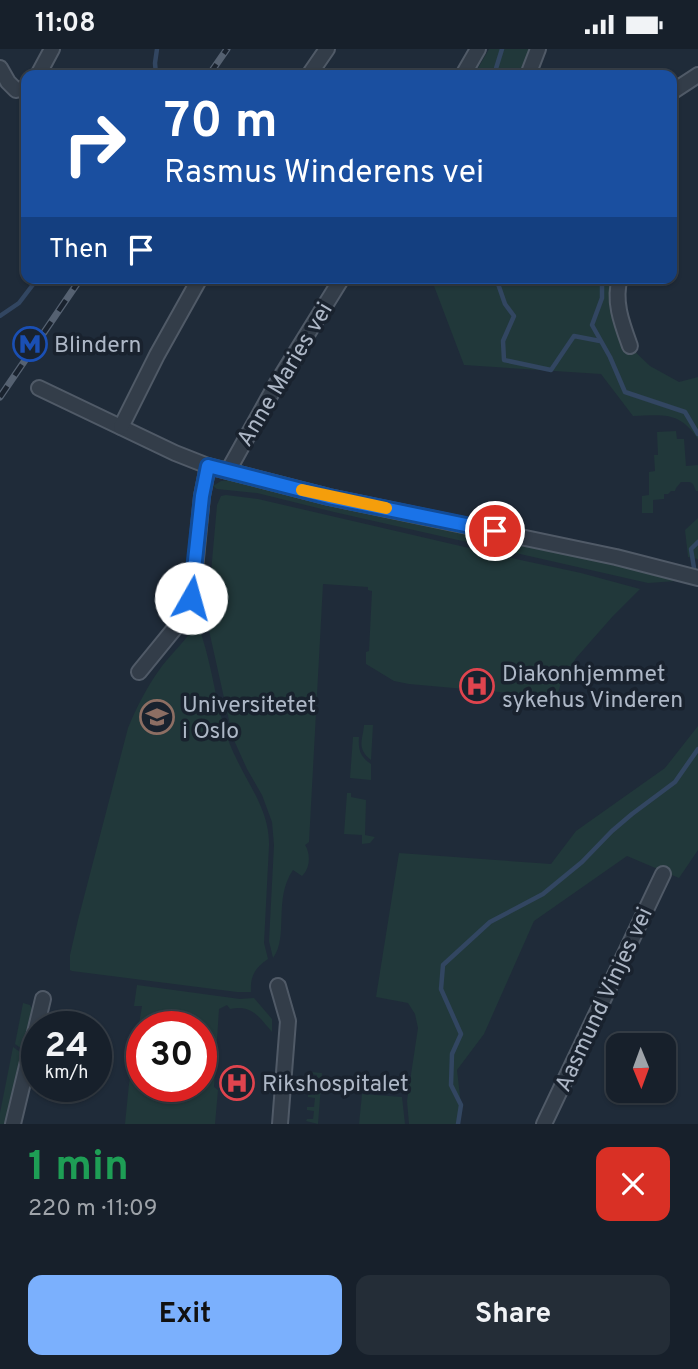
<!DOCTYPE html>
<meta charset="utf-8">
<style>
:root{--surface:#17202b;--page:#242d37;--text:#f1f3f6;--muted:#9ea3a9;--line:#363e47;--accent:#7bb0fd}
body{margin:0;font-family:Overpass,sans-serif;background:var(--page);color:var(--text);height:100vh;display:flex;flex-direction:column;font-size:26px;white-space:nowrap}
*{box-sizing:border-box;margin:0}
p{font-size:23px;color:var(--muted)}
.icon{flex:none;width:38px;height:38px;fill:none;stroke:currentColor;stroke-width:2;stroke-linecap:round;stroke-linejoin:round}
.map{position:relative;height:1075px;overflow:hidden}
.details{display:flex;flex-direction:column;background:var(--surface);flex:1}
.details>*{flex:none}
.guide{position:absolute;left:21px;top:21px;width:656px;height:214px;border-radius:14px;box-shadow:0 2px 5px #0004,0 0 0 2px var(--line);background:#1a4fa0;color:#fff;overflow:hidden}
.needle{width:46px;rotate:179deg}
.controls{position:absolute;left:606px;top:984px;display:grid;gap:14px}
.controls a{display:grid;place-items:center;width:70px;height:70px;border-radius:14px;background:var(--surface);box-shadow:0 2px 5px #0004,0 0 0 2px var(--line);font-size:35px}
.speed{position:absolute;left:21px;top:962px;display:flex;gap:14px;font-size:35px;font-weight:700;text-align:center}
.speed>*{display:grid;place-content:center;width:91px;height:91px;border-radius:50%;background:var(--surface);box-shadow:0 2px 5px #0004,0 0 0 2px var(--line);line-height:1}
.speed small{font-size:18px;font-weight:400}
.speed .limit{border:10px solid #d22;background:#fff;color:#111}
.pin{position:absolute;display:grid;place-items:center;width:60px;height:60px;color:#fff;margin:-30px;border:4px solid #fff;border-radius:50%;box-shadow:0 2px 7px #0007}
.me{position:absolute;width:77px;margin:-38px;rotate:7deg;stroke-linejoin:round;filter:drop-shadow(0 0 5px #0008)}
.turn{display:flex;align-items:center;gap:24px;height:147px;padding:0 28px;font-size:32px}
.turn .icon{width:91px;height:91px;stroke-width:2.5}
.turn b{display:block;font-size:49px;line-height:60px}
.then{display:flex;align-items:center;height:66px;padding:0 28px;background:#0003;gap:14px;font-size:26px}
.round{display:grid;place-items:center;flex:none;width:74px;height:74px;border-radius:14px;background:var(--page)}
.summary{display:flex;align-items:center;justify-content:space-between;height:119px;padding:0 28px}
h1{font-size:42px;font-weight:700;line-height:52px;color:#1e9e55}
.primary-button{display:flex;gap:14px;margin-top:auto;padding:14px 28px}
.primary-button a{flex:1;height:80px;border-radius:14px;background:var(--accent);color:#111;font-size:28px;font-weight:700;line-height:80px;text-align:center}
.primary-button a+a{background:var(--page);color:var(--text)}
.status{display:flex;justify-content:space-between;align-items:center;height:49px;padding:0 35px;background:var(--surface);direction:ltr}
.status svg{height:19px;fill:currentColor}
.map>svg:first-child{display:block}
</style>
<div class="status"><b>11:08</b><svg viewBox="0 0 49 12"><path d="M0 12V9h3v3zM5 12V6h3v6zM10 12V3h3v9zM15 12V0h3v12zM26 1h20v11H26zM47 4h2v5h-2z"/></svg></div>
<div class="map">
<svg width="698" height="1075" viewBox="0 0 698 1075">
<rect width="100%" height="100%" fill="#1f2b39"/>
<g fill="#21383a" fill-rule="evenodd">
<polygon points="489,0 532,0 523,26 474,26"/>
<path d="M431,229H621L628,296L650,317L679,333L698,328V390C679,362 664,366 633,367L601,325L464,316Z"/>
<polygon points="676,382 677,390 684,390 686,417 698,416 698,442 696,442 693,435 690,433 681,433 676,439 675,442 671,442 668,445 664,445 664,450 653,451 653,464 642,464 642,447 649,446 649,423 655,422 654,406 658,406 657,383"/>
<polygon points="232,431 604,513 653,524 676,532 648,534 334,463 257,444 217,440 213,437 221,432"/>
<path d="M226,446L258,450L525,512L581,524L640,540L613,567L576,609L562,631L557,647H542L409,635L394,632L366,615V603L369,602L372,542L368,541V538L323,535L309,793L305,796C311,805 310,820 302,827L293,821C273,850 289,888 273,909L269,892L274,796L272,773L262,746L247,720L233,689L210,586L207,568L217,456L221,447Z"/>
<polygon points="698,469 698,510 688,508 685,481"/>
<path d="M197,574C215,618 215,668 237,711C250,738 270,764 269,797L264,894L268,910C256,918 250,926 251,943H237L72,922L70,921V906L78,871L128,679C137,657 148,636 162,617C174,602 187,590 197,574Z"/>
<path d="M364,676H373L371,711C356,699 363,691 364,676Z"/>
<polygon points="698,677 698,801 679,829 627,807 534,872 484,985 457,1021 461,1056 458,1075 409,1075 407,1052 418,979 415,965 408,954 376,948 399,804 551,815 576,782 665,719"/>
<path d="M353,688H359C358,700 360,708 371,715V731L350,729Z"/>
<polygon points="347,744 351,744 351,748 366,751 365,786 375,788 370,794 362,795 362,786 344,785"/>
<path d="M137,936L240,950L254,949L272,970V983C259,968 252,955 230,960L227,956L219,960L214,1038L218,1041L215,1075H125L129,1035L142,957H134ZM142,978H201V1038H142Z"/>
<polygon points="23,954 30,956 34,964 25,1002 15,995"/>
<polygon points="13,998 23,1005 7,1075 0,1075 0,1064"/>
<polygon points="311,1023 322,1024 318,1075 306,1072 307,1070 313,1070 314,1062 307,1061 307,1058 314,1058 315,1049 308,1048 308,1046 315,1046 316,1038 309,1037 309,1034 316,1034 317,1026 310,1025"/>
<polygon points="362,1045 402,1048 405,1075 359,1075"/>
</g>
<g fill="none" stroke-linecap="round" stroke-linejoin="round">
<g stroke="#324661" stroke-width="4.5">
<polyline points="156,26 155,14 157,0"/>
<polyline points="494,26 502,0"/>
<polyline points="496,229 505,255 514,267 503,292 504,311 551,321 574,287 600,292"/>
<polyline points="602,229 602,249 592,276 610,308 625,343 685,363 698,385"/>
<polyline points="0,267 19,254 38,229"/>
<polyline points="694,519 691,500 698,493"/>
<polyline points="458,1075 461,1056 451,1036 452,1005 461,985 441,940 443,916 490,873 543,845 582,813 612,782 632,765 675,733 698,700"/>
</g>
<g stroke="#505a67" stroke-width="18">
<g id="minor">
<polyline points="0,19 8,33 16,41 26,39"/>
<polyline points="38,26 52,0"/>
<polyline points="309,26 327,0"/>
<polyline points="463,26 478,0"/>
<polyline points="528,26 538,0"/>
<polyline points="672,43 698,26"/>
<path d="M620,229C613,252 622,275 630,297"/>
<polyline points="39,339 175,404 208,417 329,448 616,508 698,529"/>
<polyline points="121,378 157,306 200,229"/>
<polyline points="228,422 277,334 342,229"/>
<polyline points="139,623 179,574 187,561 193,541 202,447 208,417"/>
<polyline points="278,937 288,972 280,1075"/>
<polyline points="13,1075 43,950"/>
<polyline points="544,1075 663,825"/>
</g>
</g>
<use href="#minor" stroke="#333d49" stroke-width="14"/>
<g stroke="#556171" stroke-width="7">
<g id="rail">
<polyline points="209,26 227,0"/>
<polyline points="0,348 81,229"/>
</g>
</g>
<use href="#rail" stroke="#19222e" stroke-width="4.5" stroke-dasharray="13" stroke-linecap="butt"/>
</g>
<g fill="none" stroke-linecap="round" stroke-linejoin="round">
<g stroke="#114b97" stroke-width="18">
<polyline id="route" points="191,549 202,447 208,417 329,448 495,482"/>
</g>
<use href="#route" stroke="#1a73e8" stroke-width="12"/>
<polyline stroke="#f59e0b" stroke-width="12" points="302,441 386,459"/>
</g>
<defs>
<g id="metro-ring" transform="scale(1.75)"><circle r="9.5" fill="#19222e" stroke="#1a4fb4" stroke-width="1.5"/><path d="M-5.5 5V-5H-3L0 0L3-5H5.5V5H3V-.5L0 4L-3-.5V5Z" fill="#1a4fb4"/></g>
<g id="hospital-ring" transform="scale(1.75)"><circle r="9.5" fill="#19222e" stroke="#e0444e" stroke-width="1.5"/><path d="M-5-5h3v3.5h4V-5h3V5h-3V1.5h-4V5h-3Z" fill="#e0444e"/></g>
<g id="university-ring" transform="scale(1.75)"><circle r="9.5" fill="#19222e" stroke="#8d6e63" stroke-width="1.5"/><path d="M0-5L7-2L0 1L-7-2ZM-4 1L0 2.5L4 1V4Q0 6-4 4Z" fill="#8d6e63"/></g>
</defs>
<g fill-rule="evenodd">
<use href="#metro-ring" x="30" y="295"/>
<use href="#hospital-ring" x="477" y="637"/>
<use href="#university-ring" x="157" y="668"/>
<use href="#hospital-ring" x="237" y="1034"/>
</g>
<g text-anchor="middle" stroke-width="7" stroke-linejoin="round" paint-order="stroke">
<g font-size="23" fill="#adb7c6" stroke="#19222e" text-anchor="start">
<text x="54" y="303">Blindern</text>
<text x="502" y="632">Diakonhjemmet<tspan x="502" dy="26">sykehus Vinderen</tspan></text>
<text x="182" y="663">Universitetet<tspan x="182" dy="26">i Oslo</tspan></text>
<text x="262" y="1042">Rikshospitalet</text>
</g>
<g font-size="23" fill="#adb7c6" stroke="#19222e">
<text transform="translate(284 325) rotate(-59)" y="8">Anne Maries vei</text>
<text transform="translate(603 950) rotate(-65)" y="8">Aasmund Vinjes vei</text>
</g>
</g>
</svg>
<div class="controls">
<a><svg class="needle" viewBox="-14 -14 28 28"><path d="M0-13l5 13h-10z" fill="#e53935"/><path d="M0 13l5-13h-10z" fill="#9ea3a9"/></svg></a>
</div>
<div class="speed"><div>24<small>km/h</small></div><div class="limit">30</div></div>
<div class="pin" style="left:495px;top:482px;background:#d93025"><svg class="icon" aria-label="arrive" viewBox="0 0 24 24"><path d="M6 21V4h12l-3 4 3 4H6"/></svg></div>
<svg class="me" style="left:191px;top:549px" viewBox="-20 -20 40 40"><circle r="19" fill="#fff"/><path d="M0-13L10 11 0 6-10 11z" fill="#1a73e8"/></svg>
<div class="guide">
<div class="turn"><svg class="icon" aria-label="right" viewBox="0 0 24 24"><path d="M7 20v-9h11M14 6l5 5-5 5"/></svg><div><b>70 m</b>Rasmus Winderens vei</div></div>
<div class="then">Then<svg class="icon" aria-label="arrive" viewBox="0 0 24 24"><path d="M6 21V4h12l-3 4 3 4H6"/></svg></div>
</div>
</div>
<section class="details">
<div class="summary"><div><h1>1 min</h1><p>220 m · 11:09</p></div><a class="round" style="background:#d93025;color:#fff"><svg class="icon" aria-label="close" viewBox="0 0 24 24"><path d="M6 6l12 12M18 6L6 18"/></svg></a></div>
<div class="primary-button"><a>Exit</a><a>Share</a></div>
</section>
